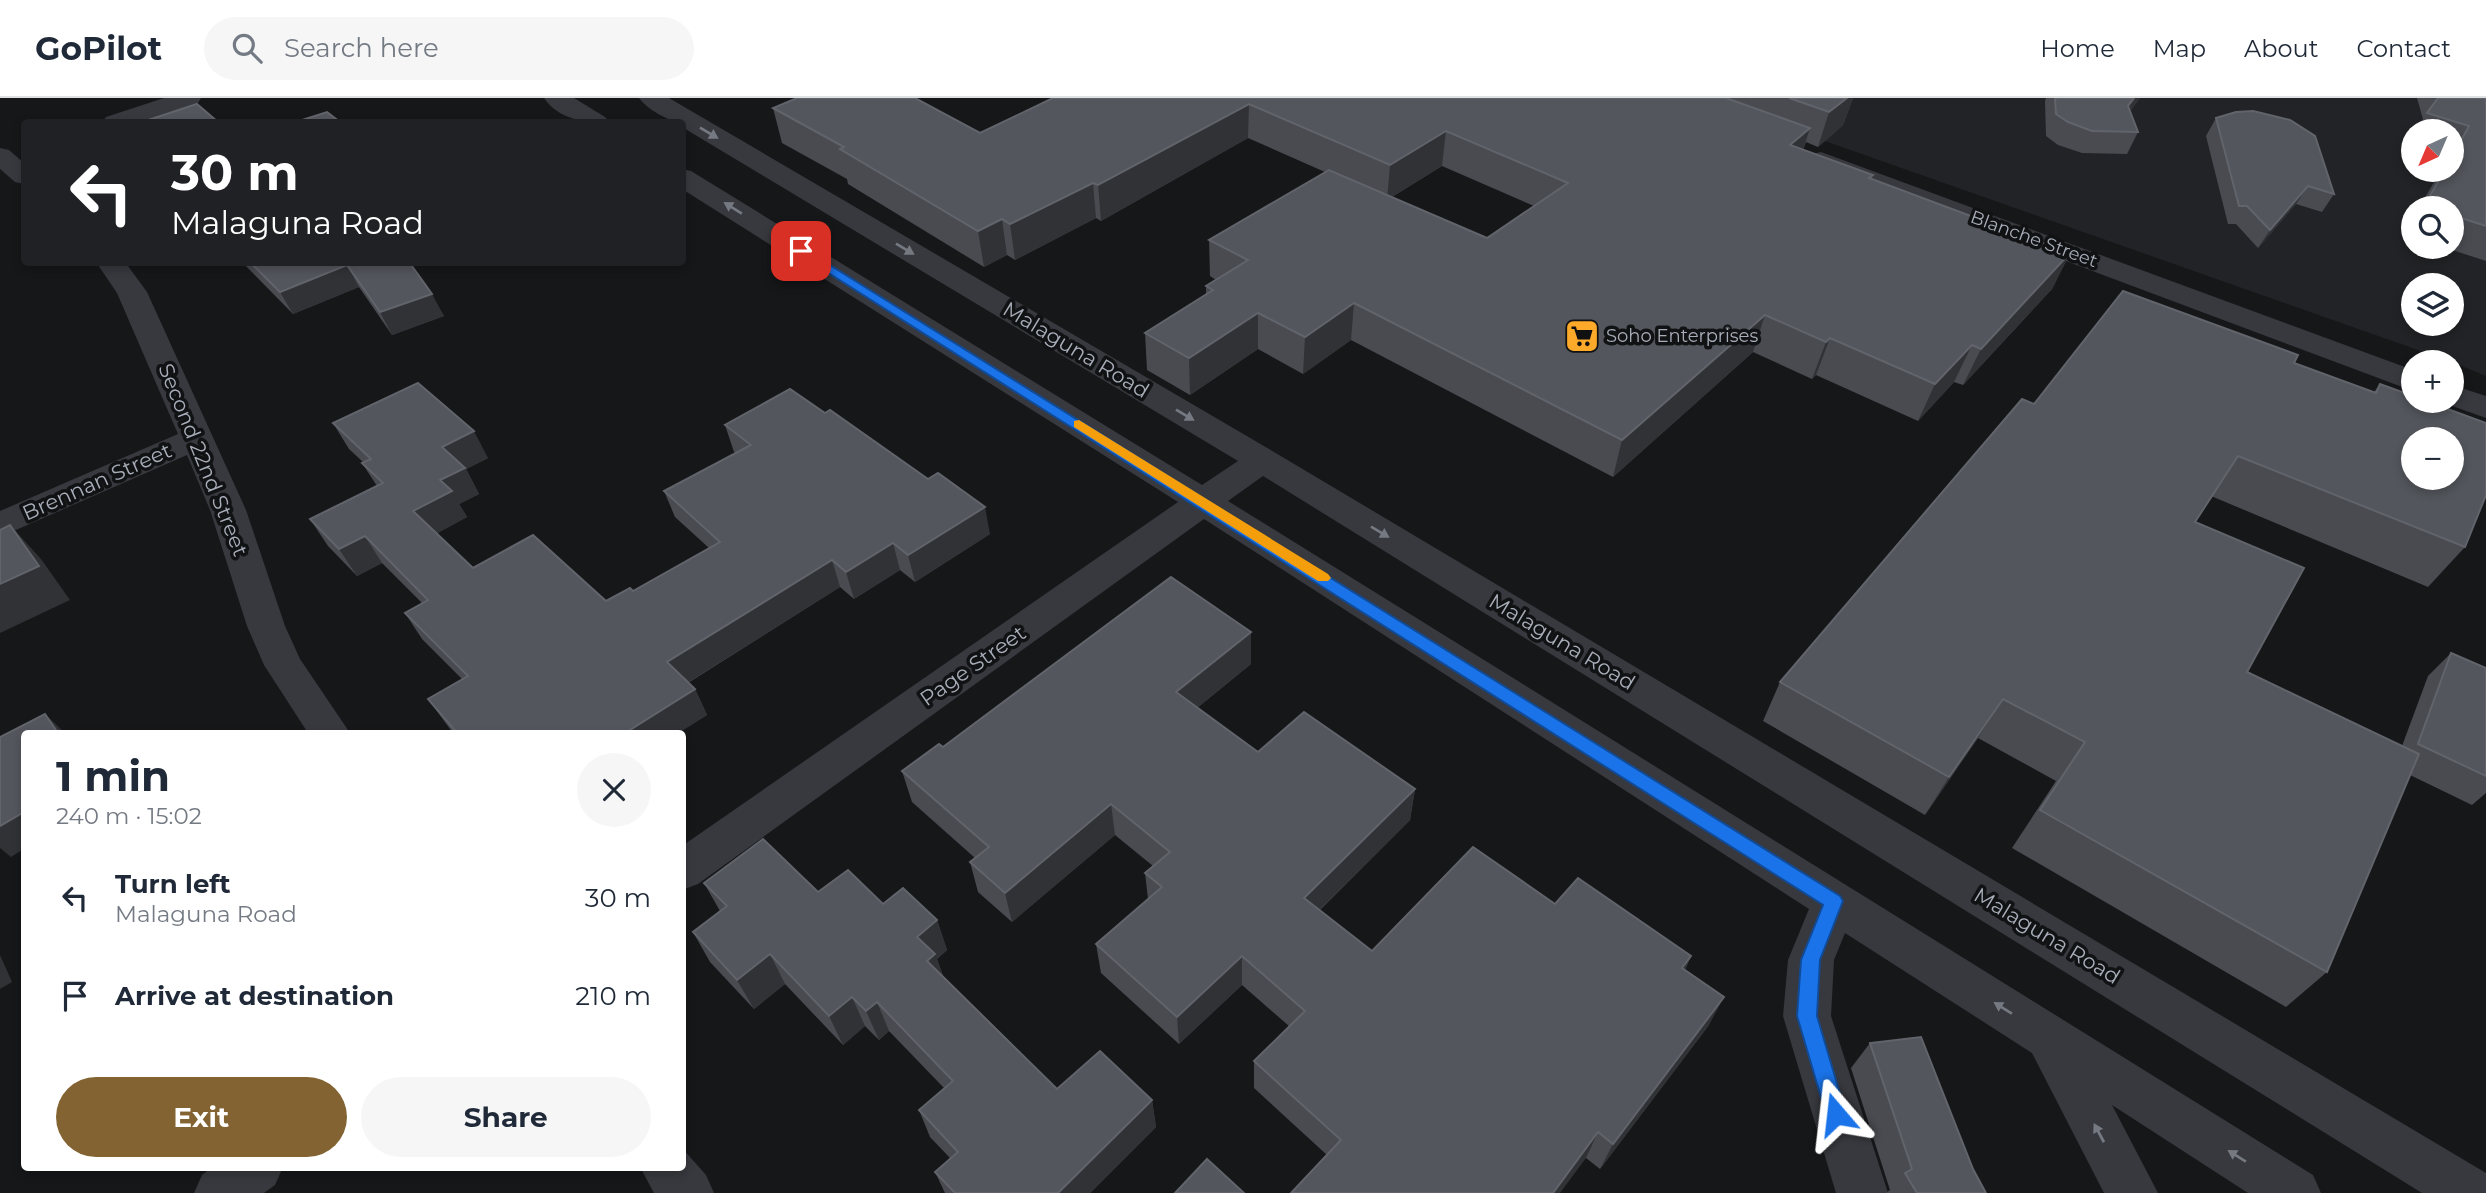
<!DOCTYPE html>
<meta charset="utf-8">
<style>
:root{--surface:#fff;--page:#f6f6f7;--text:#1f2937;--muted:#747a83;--line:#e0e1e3;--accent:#836331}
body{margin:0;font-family:Montserrat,sans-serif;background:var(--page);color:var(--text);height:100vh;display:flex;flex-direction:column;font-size:26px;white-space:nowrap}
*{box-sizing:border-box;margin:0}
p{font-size:23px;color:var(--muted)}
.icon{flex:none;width:38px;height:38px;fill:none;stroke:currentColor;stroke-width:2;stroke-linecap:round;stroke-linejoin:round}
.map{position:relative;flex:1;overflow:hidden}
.sheet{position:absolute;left:21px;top:632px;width:665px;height:441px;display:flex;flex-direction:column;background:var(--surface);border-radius:7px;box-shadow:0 4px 10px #0003}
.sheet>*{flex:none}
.banner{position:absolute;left:21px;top:21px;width:665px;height:147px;border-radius:7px;box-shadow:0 4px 10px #0003;background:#202124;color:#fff;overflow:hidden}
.needle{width:46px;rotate:224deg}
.tools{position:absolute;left:2401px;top:21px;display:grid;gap:14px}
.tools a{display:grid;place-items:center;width:63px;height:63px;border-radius:50%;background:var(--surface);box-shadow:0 4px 10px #0003;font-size:35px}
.pin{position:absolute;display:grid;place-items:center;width:60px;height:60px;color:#fff;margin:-30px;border-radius:14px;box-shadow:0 4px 10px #0006}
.me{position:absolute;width:77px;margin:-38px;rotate:343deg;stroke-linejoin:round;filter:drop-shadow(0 0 5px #0008)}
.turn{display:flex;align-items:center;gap:24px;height:147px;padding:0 35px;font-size:32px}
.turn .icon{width:91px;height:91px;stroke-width:2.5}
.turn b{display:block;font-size:49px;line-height:60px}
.round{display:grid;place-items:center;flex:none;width:74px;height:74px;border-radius:37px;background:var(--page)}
.summary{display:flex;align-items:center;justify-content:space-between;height:119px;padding:0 35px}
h1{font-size:42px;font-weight:700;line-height:52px}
.cta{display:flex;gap:14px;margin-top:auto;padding:14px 35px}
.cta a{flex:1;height:80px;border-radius:42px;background:var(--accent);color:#fff;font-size:28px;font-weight:700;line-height:80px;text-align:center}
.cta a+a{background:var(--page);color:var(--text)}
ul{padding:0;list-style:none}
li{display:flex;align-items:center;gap:21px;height:98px;padding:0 35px}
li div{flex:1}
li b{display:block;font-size:26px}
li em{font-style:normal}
header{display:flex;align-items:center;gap:42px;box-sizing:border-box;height:98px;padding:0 35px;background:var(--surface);border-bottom:2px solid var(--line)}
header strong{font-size:33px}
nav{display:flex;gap:38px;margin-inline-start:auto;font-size:24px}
.search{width:490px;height:63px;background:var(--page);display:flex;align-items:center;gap:18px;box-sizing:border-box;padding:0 24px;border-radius:38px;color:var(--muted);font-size:26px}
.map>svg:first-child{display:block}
</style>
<header>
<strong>GoPilot</strong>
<div class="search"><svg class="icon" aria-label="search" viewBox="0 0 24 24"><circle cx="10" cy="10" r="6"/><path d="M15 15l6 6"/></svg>Search here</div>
<nav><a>Home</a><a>Map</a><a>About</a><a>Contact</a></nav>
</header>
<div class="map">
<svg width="2486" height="1095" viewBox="0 0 2486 1095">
<rect width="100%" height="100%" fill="#161719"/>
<path fill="#222326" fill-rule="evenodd" d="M1703,0H2486V278L2452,264ZM2413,33H2452V72H2413ZM2413,110H2452V149H2413ZM2413,187H2452V226H2413Z"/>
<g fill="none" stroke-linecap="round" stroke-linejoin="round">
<g fill="#37393e" fill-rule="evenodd">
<polygon points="164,0 201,0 198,5 139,24 102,24 106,19"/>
<path d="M544,0H574L605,19L609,24C586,26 558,21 544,0Z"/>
<path d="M639,0H669L1274,354L2486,1075V1095H2422L1263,378L1228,403L2313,1077L2321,1095H2248L2112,1007L2158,1095H2104L2032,955L1845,835L1834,862L1831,918L1888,1095H1836L1783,918L1788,862L1809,811L1204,421L698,786L682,792V748L1178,404L682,91V71L691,73L1202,387L1238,363L682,29V24C669,24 647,11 639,0Z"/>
<polygon points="0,50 9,52 24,65 24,86 15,84 0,71"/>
<polygon points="1821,54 2413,272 2413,293 1812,68 1808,62 1812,56"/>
<polygon points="96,164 125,164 147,194 246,412 285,528 300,561 350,635 308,635 264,567 247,528 210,412 187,357 0,439 0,413 178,336 117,195"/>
<polygon points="2452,287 2486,298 2486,320 2441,304 2452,303"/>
<polygon points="682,1050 706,1077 714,1095 654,1095 640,1069 682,1069"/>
<polygon points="212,1069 283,1069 275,1087 264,1095 194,1095 202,1077"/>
</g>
</g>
<g fill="#494b51" fill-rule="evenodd">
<path d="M1053,0H1853L1843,27L1818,49L1806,44L1803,52L1873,77L1871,81L2070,155L2052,191L1963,287L1954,284L1918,323L1816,277L1812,281L1753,254L1613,379L1351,242L1303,276L1258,251L1190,297L1147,272L1145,235L1206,197V188L1216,182L1210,178L1209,142L1325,74L1248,40L1101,123L1096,120L1015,162L1007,157L984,169L848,86L847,81L782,45L773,10L980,35ZM1442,68L1534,108L1487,140L1392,99Z"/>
<polygon points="2046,0 2140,0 2130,13 2138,34 2127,56 2082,55 2058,47 2046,38 2045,3"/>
<polygon points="2417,0 2486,0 2486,163 2443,149 2452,149 2452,110 2419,110 2441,72 2452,72 2452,33 2415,33 2423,21"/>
<polygon points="2216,20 2334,96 2322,114 2296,106 2258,150 2236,126 2228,126 2206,38"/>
<polygon points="2413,121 2413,139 2405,136"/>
<polygon points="242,164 409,164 444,218 392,237 359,189 293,216"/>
<polygon points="2294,265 2374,294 2380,286 2465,449 2428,489 2211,398 2195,424 2247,574 2402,648 2428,578 2451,555 2486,570 2486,695 2472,707 2410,677 2327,874 2286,909 2012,750 2056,683 1978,640 1925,717 1763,623 1780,584 2034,306"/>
<polygon points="333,325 488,360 466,371 479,396 459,406 467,419 437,435 473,470 606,503 633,493 709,450 675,419 664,393 736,355 734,354 725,327 990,436 915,484 900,472 854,501 840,489 688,585 695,591 707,617 678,635 453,635 428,601 462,581 422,541 405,515 422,505 382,465 357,478 328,448 310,421 377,388 362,365 364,365 349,351"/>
<polygon points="1251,534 1251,566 1197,610 1258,654 1415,691 1410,722 1320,812 1372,853 1555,806 1691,858 1685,872 1709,927 1600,1071 1586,1060 1327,1057 1254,990 1254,963 1289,928 1242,887 1179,946 1101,875 1096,846 1148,801 1145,775 1153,768 1115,737 1012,824 978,794 970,764 975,760 912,704 902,673 943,649"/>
<polygon points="704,785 818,794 883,806 937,822 947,852 937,861 943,878 1057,991 1152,1002 1156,1029 1090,1095 945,1095 935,1074 950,1060 930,1039 919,1012 944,990 889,933 879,942 865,928 843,947 785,886 754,911 710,864 693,834 720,813"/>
<polygon points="1870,945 1973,1071 1986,1095 1886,1095 1890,1092 1851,970"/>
</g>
<g fill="#303236">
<polygon points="1847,0 1853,0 1843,27 1818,49 1829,14"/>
<polygon points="2134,0 2140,0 2118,30 2128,8"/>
<polygon points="1249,6 1248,40 1101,123 1098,87"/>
<polygon points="1810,30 1799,65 1790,47"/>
<polygon points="1446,33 1442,68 1387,102 1390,67"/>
<polygon points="1093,85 1096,120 1015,162 1010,126"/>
<polygon points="2308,88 2296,106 2258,150 2270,132"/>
<polygon points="1002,121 1007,157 984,169 978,133"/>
<polygon points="2070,155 2052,191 1963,287 1981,251"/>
<polygon points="347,167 359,189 293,216 280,194"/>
<polygon points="432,196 444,218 392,237 380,214"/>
<polygon points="1354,205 1351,242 1303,276 1305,239"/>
<polygon points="1258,215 1258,251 1190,297 1189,260"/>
<polygon points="1765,217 1753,254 1613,379 1622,342"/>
<polygon points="1830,240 1816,277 1812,281 1826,244"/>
<polygon points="1972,247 1954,284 1918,323 1935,286"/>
<polygon points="474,333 488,360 466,371 479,396 459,406 467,419 429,440 413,413 440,382 442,349"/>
<polygon points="985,409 990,436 915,484 908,457"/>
<polygon points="10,427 41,461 70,502 0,535 0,486"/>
<polygon points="365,438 382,465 357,478 339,451"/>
<polygon points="893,445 900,472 854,501 846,474"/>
<polygon points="832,462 840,489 679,590 667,564"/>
<polygon points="1251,534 1251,566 1177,626 1176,594"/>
<polygon points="695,591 707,617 678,635 625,635"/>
<polygon points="2003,601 1978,640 1925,717 1949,679"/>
<polygon points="45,616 65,635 58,635"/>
<polygon points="1415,691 1410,722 1302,829 1304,800"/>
<polygon points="1111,706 1115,737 1012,824 1005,795"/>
<polygon points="24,714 24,751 11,759 0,750 0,728"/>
<polygon points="937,822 947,852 937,861 945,885 937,892 917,839"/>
<polygon points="770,856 785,886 754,911 737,882"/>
<polygon points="0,857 12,884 0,891"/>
<polygon points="1242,858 1242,887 1179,946 1177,919"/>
<polygon points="1691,858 1678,886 1682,870"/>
<polygon points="852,899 865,928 843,947 829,918"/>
<polygon points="1724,899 1709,927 1600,1071 1613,1046"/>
<polygon points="877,904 889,933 879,942 866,913"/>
<polygon points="1152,1002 1156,1029 1090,1095 1058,1095"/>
<polygon points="1598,1034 1586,1060 1560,1095 1553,1095"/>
</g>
<g fill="#53565c" stroke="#61646b" stroke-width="2" fill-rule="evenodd">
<polygon points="797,0 915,0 980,35 1053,0 1726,0 1810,30 1790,47 1873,77 1869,80 2070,155 1981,251 1972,247 1935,286 1830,240 1826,244 1765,217 1622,342 1354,205 1305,239 1258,215 1189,260 1145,235 1213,192 1206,188 1248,162 1209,142 1329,72 1487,140 1568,85 1446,33 1390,67 1249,6 1098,87 1093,85 1010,126 1002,121 978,133 840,51 844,49 773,10"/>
<polygon points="1789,0 1847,0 1829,14"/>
<polygon points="2055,0 2134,0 2128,8 2138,34 2092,33 2068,24 2056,16"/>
<polygon points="2438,0 2486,0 2486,128 2452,117 2452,110 2431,110 2424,108 2445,72 2452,72 2452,59 2469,28 2427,15"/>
<polygon points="197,6 218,24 142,24"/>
<polygon points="2253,13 2290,22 2315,38 2334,96 2308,88 2270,132 2247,108 2239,108 2216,20 2236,14"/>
<polygon points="327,14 340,24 296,24"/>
<polygon points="250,164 409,164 432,196 380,214 347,167 280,194"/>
<path d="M2123,193L2298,257L2294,265L2376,295L2380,286L2413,298V303H2426L2486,325V397L2465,449L2238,358L2195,424L2304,470L2247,574L2419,656L2327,874L2040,712L2085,644L2003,601L1949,679L1780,584L2022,301L2034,306ZM2413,341H2452V380H2413Z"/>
<polygon points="418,285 474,333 442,349 465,370 440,382 452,393 413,413 473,470 533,437 606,503 630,490 633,493 720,444 664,393 751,347 725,327 790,291 825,315 830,312 928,381 938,375 985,409 908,457 893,445 846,474 832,462 667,564 695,591 625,635 457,635 428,601 468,578 405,515 428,502 365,438 339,451 310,421 383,385 362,365 371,361 333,325"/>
<polygon points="10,427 39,468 0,486 0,432"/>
<polygon points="1171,479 1251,534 1176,594 1258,654 1304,614 1415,691 1304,800 1372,853 1473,749 1555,806 1578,780 1691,858 1682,870 1724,899 1613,1046 1598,1034 1553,1095 1291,1095 1341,1042 1254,963 1305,913 1242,858 1177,919 1096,846 1162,789 1145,775 1170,754 1111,706 1005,795 970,764 989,749 902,673 939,646 943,649"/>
<polygon points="2451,555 2486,570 2486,678 2418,646"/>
<polygon points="45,616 58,635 24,635 24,714 0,728 0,639"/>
<polygon points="763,741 818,794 848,772 883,806 903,790 937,822 917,839 935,856 927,863 1057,991 1100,953 1152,1002 1058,1095 955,1095 935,1074 958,1054 919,1012 953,983 877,904 866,913 852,899 829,918 770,856 737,882 693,834 727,808 704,785"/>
<polygon points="1921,939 1973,1071 1986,1095 1917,1095 1905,1075 1912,1071 1870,945"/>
<polygon points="1207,1061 1244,1095 1175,1095"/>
</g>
<defs><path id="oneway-solid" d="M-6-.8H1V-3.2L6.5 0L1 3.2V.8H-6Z" transform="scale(1.75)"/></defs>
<g fill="#757982">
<use href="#oneway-solid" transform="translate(709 35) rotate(31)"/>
<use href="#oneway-solid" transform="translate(733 110) rotate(-148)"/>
<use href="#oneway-solid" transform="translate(905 151) rotate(31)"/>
<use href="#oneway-solid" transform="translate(1185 317) rotate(31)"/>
<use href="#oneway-solid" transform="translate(1380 434) rotate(31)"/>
<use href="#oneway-solid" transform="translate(2003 910) rotate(-148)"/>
<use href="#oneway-solid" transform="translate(2099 1035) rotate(-118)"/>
<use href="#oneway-solid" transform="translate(2237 1058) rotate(-148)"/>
</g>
<polygon fill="#1a73e8" stroke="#114b97" stroke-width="2" points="801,149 1840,798 1843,803 1820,862 1817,918 1846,1016 1843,1023 1836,1026 1828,1023 1797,918 1801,862 1823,807 797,155 795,153"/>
<polygon fill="#f59e0b" points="1079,322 1328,476 1331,480 1328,483 1318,483 1074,329 1074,323"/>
<defs>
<g id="supermarket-square" transform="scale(1.75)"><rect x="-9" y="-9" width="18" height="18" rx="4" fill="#fda92a" stroke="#111214"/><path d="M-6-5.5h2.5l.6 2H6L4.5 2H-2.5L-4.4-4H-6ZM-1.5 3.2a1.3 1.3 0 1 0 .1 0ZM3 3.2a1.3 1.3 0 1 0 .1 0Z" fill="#111"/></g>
</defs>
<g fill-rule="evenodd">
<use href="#supermarket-square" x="1582" y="238"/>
</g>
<g text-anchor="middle" stroke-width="7" stroke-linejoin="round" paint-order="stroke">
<g font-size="18" fill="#a8aeb9" stroke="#111214">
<text transform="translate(2034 141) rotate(20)" y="6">Blanche Street</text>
</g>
<g font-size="18" fill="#a8aeb9" stroke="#111214" text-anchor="start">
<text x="1606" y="244">Soho Enterprises</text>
</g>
<g font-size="21" fill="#a8aeb9" stroke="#111214">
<text transform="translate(1076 252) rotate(31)" y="7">Malaguna Road</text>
<text transform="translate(203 362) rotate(68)" y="7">Second 22nd Street</text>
<text transform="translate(97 384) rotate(-24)" y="7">Brennan Street</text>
<text transform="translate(1562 544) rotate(31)" y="7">Malaguna Road</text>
<text transform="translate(973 568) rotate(-35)" y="7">Page Street</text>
<text transform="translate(2047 838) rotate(31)" y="7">Malaguna Road</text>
</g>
</g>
</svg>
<div class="tools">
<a><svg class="needle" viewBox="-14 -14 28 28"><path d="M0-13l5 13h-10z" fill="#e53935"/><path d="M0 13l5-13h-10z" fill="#747a83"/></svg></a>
<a><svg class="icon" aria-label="search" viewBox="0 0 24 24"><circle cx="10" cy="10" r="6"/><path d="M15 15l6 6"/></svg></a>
<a><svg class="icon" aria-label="layers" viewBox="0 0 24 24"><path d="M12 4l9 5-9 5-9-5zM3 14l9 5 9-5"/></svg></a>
<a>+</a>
<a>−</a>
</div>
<div class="pin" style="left:801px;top:153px;background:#d93025"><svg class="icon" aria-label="arrive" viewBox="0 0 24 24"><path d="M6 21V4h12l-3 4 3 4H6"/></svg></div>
<svg class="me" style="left:1836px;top:1016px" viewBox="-20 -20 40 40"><path d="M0-17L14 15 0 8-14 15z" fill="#1a73e8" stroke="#fff" stroke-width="4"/></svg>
<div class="banner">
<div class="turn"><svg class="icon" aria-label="left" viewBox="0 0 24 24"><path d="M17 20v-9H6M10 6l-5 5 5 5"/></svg><div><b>30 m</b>Malaguna Road</div></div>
</div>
<section class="sheet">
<div class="summary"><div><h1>1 min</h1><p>240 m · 15:02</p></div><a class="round"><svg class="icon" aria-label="close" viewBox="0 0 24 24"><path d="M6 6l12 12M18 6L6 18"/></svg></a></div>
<ul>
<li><svg class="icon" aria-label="left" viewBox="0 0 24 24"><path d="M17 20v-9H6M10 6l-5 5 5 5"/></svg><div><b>Turn left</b><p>Malaguna Road</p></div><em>30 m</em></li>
<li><svg class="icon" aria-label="arrive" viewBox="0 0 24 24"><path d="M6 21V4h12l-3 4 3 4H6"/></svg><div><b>Arrive at destination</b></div><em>210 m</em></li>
</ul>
<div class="cta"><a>Exit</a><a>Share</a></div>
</section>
</div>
